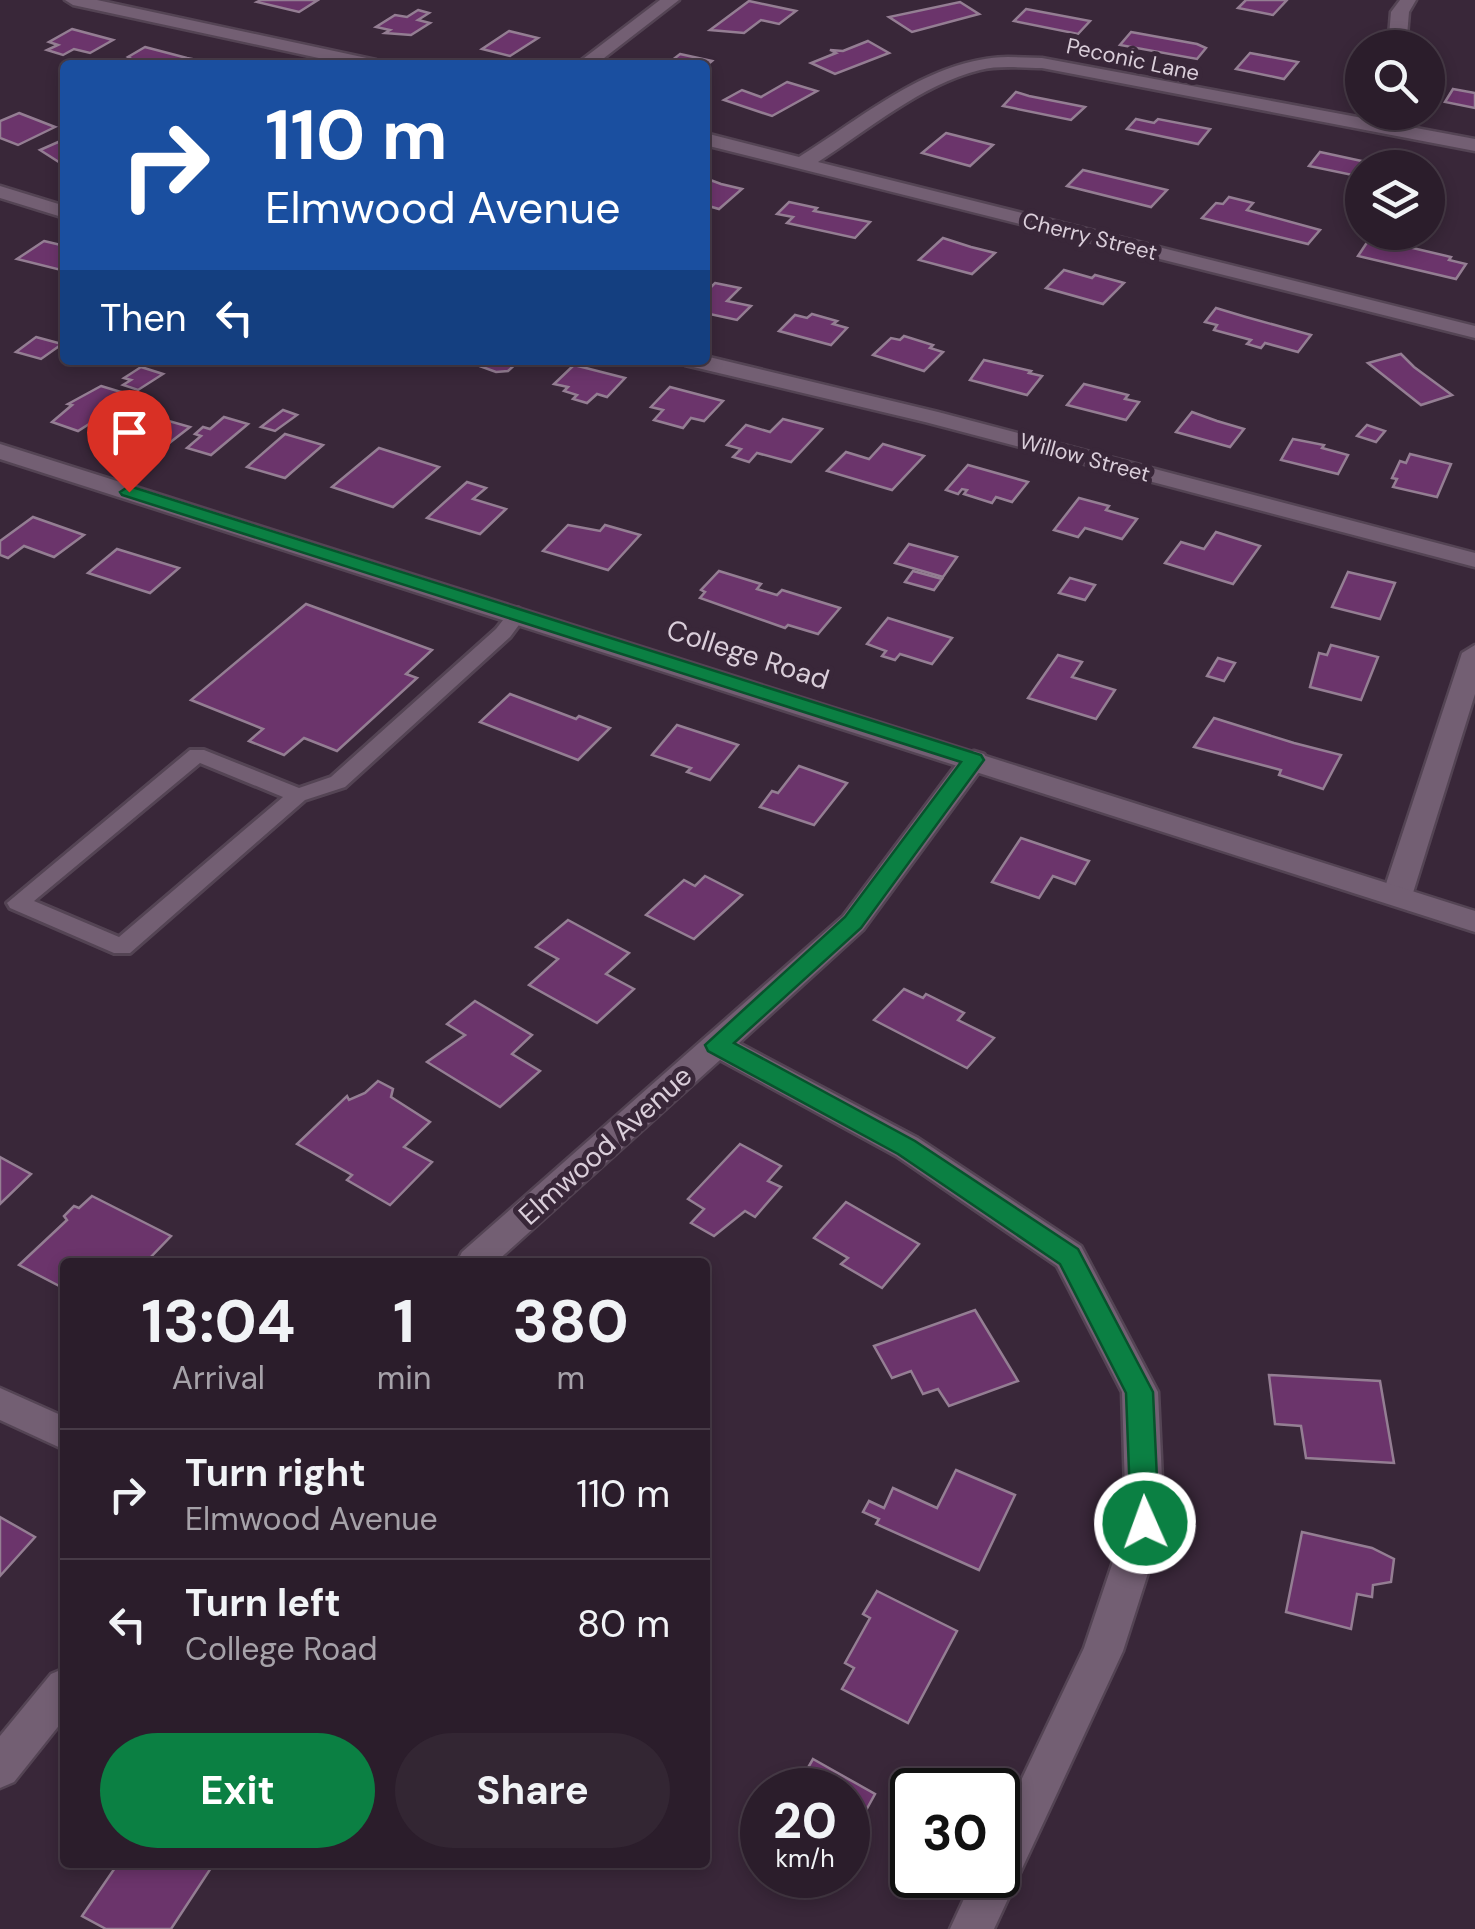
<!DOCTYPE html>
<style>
:root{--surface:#2b1d2b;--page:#332633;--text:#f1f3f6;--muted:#a6a2a9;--line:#473b47;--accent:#0b8043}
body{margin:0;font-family:"DM Sans",sans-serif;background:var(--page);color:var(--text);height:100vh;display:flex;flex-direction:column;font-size:38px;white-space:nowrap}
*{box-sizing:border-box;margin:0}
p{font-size:32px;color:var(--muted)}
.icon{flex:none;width:55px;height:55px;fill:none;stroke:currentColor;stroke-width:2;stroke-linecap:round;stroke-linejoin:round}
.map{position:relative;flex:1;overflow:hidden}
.panel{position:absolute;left:60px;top:1258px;width:650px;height:610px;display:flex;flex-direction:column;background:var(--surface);border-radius:10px;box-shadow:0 5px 15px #0003,0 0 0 2px var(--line)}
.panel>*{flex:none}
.top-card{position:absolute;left:60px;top:60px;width:650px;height:305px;border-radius:10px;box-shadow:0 5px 15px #0003,0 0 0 2px var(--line);background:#1a4fa0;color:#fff;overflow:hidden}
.buttons{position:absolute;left:1345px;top:30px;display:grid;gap:20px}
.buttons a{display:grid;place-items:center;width:100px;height:100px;border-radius:50%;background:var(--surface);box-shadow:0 5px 15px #0003,0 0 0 2px var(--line);font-size:50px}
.speed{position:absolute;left:740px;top:1768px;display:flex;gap:20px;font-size:50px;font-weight:700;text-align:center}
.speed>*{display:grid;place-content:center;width:130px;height:130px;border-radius:50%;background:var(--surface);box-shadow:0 5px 15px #0003,0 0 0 2px var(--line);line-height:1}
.speed small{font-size:25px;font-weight:400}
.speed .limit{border:5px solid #111;border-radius:15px;background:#fff;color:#111}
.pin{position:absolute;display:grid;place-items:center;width:85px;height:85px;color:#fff;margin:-102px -42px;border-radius:50% 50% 50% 0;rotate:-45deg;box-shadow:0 0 10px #0007}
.pin .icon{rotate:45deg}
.me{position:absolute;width:110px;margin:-55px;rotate:358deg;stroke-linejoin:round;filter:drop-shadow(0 0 8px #0008)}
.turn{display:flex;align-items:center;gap:35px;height:210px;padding:0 40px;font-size:45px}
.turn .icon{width:130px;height:130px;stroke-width:2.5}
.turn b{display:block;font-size:70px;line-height:85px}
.then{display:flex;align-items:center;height:95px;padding:0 40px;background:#0003;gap:20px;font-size:38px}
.eta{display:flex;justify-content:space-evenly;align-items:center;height:170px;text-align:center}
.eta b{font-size:60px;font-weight:700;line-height:70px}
.cta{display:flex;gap:20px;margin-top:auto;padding:20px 40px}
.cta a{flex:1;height:115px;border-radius:60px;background:var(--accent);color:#fff;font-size:40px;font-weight:700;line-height:115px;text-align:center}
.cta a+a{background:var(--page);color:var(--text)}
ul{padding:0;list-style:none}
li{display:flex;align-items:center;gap:30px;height:130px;padding:0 40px;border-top:2px solid var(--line)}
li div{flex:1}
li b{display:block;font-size:38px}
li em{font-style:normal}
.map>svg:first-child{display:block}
</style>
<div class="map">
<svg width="1475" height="1929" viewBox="0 0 1475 1929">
<rect width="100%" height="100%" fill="#392739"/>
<g fill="#6b346b" stroke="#947e93" stroke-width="2.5">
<polygon points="261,0 318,0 299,12 257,2"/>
<polygon points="1246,0 1287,0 1273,15 1238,8"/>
<polygon points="749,1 796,11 779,24 761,20 744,33 710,30"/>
<polygon points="960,2 979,14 912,32 889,17"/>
<polygon points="1026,9 1090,21 1078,34 1014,21"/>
<polygon points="418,10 429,13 418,20 430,23 411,35 385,33 390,30 376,27 395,15 407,17"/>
<polygon points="72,29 113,40 90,53 74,49 63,55 47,50 58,45 49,42"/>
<polygon points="509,31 538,38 510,56 482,49"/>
<polygon points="1131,32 1197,44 1206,48 1197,59 1120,45"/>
<polygon points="868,41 889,53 835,74 811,63 836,53 830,50 843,51"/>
<polygon points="145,47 187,58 212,63 142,65 128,57"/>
<polygon points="1250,53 1298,62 1284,79 1236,69"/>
<polygon points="680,54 712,61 705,67 666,65"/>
<polygon points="787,82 817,91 772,116 724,100 742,90 761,97"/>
<polygon points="1453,89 1475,93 1475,108 1445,102"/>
<polygon points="1016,92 1029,96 1085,107 1071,120 1003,106"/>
<polygon points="19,113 55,127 18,145 0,138 0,121"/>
<polygon points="1136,119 1154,123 1158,119 1210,129 1198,144 1127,129"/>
<polygon points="946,133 993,145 970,166 922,153"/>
<polygon points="65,139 65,162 62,164 40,150"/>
<polygon points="1320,152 1394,168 1362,168 1362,177 1309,166"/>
<polygon points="1083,170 1167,190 1151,207 1067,186"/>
<polygon points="705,178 721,184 742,189 719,209 705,205"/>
<polygon points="1229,197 1253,203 1247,210 1320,230 1308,244 1202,218 1216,203 1223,204"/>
<polygon points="789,202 817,208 814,211 870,222 855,238 787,223 793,217 777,214"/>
<polygon points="943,238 971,247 995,253 972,274 919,260"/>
<polygon points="1370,238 1451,257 1449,260 1466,264 1456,279 1358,256"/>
<polygon points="44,241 65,246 65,271 17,259"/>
<polygon points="1064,270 1092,278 1095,275 1124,283 1103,304 1046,288"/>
<polygon points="715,283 740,288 727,301 751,306 737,320 705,313 705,293"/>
<polygon points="1216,308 1246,317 1311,335 1298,352 1265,343 1261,348 1247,344 1251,340 1214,330 1217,325 1205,322"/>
<polygon points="812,314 837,321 833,324 847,328 831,345 779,331 795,315 807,318"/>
<polygon points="904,336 933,345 930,348 943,352 924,371 873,355 891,338 900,340"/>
<polygon points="36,337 62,344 41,359 16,352"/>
<polygon points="1401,354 1414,367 1452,395 1421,405 1368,363"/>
<polygon points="463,360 520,360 508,371 496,372"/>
<polygon points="984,360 1031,371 1029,373 1042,376 1027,395 970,380"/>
<polygon points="574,365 625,378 607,397 597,394 587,403 573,399 577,395 564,391 568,387 554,384"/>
<polygon points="141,367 163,374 138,390 123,385 131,380 124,378"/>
<polygon points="1084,384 1128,395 1125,399 1139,402 1126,420 1067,405"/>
<polygon points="101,386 121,392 98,409 108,412 78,431 52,422 72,405 68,404"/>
<polygon points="670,387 723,401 704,421 691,418 683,428 654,420 663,410 651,407"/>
<polygon points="283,410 297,415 275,431 261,427"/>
<polygon points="1192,412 1217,421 1244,429 1230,447 1176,432"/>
<polygon points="144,414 190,427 164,447 119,433"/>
<polygon points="224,417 248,424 211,455 187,448 201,436 195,434 203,427 210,429"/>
<polygon points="783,419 822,429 791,462 757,453 749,462 733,457 741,449 727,445 746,425 770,432"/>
<polygon points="1367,425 1385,431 1376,442 1357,436"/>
<polygon points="285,434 323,445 285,478 247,467"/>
<polygon points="1293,439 1324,445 1322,448 1348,455 1338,474 1281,460"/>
<polygon points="883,444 924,456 892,490 827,471 846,452 869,459"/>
<polygon points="379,448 439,467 393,507 332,487"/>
<polygon points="1410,454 1451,464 1437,497 1393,487 1397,479 1392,478 1400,461 1406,463"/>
<polygon points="968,465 1028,482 1012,502 996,497 992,503 964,494 967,490 962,489 958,494 946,490"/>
<polygon points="467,482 486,488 473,499 506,509 480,534 427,518"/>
<polygon points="1079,498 1109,506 1106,510 1137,519 1122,539 1085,528 1078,537 1054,530"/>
<polygon points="33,517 84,535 54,557 24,546 8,558 0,555 0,541"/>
<polygon points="568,525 600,531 605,525 640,535 608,570 543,551"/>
<polygon points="1216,532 1260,546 1233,584 1165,563 1181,542 1204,549"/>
<polygon points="909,544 957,557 943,577 895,563"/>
<polygon points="117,549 179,568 150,593 88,573"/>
<polygon points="719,571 761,584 757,589 777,595 782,590 840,608 818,634 788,625 785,628 700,598 705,592 701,590"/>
<polygon points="913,571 942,579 934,590 905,582"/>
<polygon points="1348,572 1395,583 1380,619 1332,607"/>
<polygon points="1070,578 1095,585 1085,600 1059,593"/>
<polygon points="306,604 432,650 406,674 417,678 337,751 304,738 284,755 249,741 263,729 191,700"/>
<polygon points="888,618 952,638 932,664 900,654 895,660 882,656 886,651 867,644"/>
<polygon points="1331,645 1378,657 1361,700 1310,687 1319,653 1327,655"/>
<polygon points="1058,655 1082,662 1072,677 1115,690 1096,719 1028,698"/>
<polygon points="1218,658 1235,663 1224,681 1207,676"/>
<polygon points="510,694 576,719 579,716 610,728 578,760 480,722"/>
<polygon points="1214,718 1294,743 1341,755 1323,789 1279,775 1281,770 1194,747"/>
<polygon points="677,725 738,745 710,780 687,772 691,768 652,755"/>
<polygon points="799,766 847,783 814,825 760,807 772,791 778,793"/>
<polygon points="1021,838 1089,861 1075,884 1053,876 1039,898 992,882"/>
<polygon points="705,876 742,895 694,939 646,915 684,880 695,886"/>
<polygon points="568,920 629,953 606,974 634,989 597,1023 529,985 558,959 536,947"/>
<polygon points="904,989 923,998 926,994 964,1013 958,1020 994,1038 967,1068 874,1020"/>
<polygon points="475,1001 532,1035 512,1054 540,1071 500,1107 427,1062 465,1035 447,1024"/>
<polygon points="378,1081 393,1089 391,1097 430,1122 404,1147 432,1162 390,1205 347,1180 352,1175 297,1144 347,1096 349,1100 365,1093"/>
<polygon points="740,1144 781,1166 768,1181 781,1187 755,1217 745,1211 714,1236 691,1223 704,1209 688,1199"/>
<polygon points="0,1157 31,1174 0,1204"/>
<polygon points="92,1196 171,1236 146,1262 65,1262 65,1289 19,1265 67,1220 64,1216 74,1206 79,1208"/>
<polygon points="846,1202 919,1244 882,1288 841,1264 848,1258 814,1238"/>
<polygon points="975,1310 1018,1381 949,1406 938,1389 923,1394 911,1371 892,1378 874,1346"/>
<polygon points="1269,1375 1380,1381 1394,1463 1306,1458 1301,1426 1275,1424"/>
<polygon points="956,1470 1015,1495 979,1570 876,1524 879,1519 863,1512 869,1501 884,1508 893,1488 937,1508"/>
<polygon points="0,1517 35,1537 0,1576"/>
<polygon points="1302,1532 1372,1548 1394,1559 1391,1582 1373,1585 1372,1597 1357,1594 1351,1629 1286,1612"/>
<polygon points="877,1591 957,1631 908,1723 842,1689 854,1668 845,1663 870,1618 863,1614"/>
<polygon points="813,1759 875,1794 848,1843 848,1790 795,1790"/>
<polygon points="119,1862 200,1862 211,1868 171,1929 106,1929 82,1916"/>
</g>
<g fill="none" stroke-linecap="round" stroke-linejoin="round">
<g stroke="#544454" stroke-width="6">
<path id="lane" d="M518,608L527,614L510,637L345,787L305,800L130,953H114L10,908L7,903L190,750H204L299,788L331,777L496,629L511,610ZM200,763L283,797L119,937L34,901Z"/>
</g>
<g stroke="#544454" stroke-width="5">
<g id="street">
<polygon points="65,0 97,0 376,60 385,65 351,65 73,5"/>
<polygon points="660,0 679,0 595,65 575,65"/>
<polygon points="1400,0 1416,0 1409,12 1406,48 1388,48 1391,12"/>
<path d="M1008,57L1042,58L1475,139V151L1042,68C1022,68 1000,65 980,70C922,84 868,130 818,162L1475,326V338L705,145V133L799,157C862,118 930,58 1008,57Z"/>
<polygon points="0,186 65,206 65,218 0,198"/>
<polygon points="705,356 938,412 1475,553 1475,567 925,422 685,365 682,360 705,360"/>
<polygon points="1475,645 1475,694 1412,896 1407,903 1387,903 1382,896 1462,653"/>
<polygon points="974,751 984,754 988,760 863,930 739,1043 918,1138 1081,1246 1158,1392 1164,1523 1123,1651 994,1929 950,1929 975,1875 998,1875 998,1829 1084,1648 1126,1523 1122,1392 1057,1266 896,1156 720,1060 496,1262 457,1262 462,1252 843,916 964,754"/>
<polygon points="0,1388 65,1417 65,1450 0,1420"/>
<polygon points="65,1668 65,1718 14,1782 0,1788 0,1736 51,1674"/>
</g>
</g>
<g stroke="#544454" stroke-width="5">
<polygon id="secondary" points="0,444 1475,911 1475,932 0,459"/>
</g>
<use href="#lane" fill="#735f73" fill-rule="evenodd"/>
<use href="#street" fill="#735f73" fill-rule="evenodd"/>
<use href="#secondary" fill="#735f73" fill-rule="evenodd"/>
</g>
<polygon fill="#0b8043" stroke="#07532c" stroke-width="2.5" points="129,486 981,755 984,760 981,764 861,928 734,1043 915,1141 1078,1249 1153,1392 1159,1523 1155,1532 1145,1535 1135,1532 1131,1523 1126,1393 1060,1264 898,1154 708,1051 705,1045 845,917 961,762 122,495 120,492"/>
<g text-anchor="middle" stroke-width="10" stroke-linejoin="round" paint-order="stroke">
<g font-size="22" fill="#daceda" stroke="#392739">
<text transform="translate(1133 59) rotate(12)" y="8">Peconic Lane</text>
<text transform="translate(1090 236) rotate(14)" y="8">Cherry Street</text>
<text transform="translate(1085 457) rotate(15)" y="8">Willow Street</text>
</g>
<g font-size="28" fill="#daceda" stroke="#392739">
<text transform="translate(748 654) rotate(18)" y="10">College Road</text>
<text transform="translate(605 1145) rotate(-42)" y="10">Elmwood Avenue</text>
</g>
</g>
</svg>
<div class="buttons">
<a><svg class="icon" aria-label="search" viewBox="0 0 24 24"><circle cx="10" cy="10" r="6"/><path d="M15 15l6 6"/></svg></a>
<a><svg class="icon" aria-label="layers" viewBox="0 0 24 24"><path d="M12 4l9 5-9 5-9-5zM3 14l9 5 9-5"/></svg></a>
</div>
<div class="speed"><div>20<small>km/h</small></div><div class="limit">30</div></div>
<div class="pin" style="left:129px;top:492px;background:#d93025"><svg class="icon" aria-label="arrive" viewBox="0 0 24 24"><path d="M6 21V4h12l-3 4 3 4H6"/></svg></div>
<svg class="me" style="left:1145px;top:1523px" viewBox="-20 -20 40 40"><circle r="17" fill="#0b8043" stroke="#fff" stroke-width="3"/><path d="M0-11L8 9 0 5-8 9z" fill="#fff"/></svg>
<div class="top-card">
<div class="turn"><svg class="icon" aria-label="right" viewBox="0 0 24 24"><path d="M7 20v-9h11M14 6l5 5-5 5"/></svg><div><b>110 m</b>Elmwood Avenue</div></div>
<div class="then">Then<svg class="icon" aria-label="left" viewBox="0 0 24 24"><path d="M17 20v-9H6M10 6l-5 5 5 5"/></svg></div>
</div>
<section class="panel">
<div class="eta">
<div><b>13:04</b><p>Arrival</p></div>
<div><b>1</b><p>min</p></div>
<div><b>380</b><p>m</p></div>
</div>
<ul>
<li><svg class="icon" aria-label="right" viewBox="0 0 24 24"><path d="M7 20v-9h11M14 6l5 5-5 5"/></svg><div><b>Turn right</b><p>Elmwood Avenue</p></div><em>110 m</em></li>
<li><svg class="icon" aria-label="left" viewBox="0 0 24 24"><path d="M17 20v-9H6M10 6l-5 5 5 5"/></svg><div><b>Turn left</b><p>College Road</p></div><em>80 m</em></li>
</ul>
<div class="cta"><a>Exit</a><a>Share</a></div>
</section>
</div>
